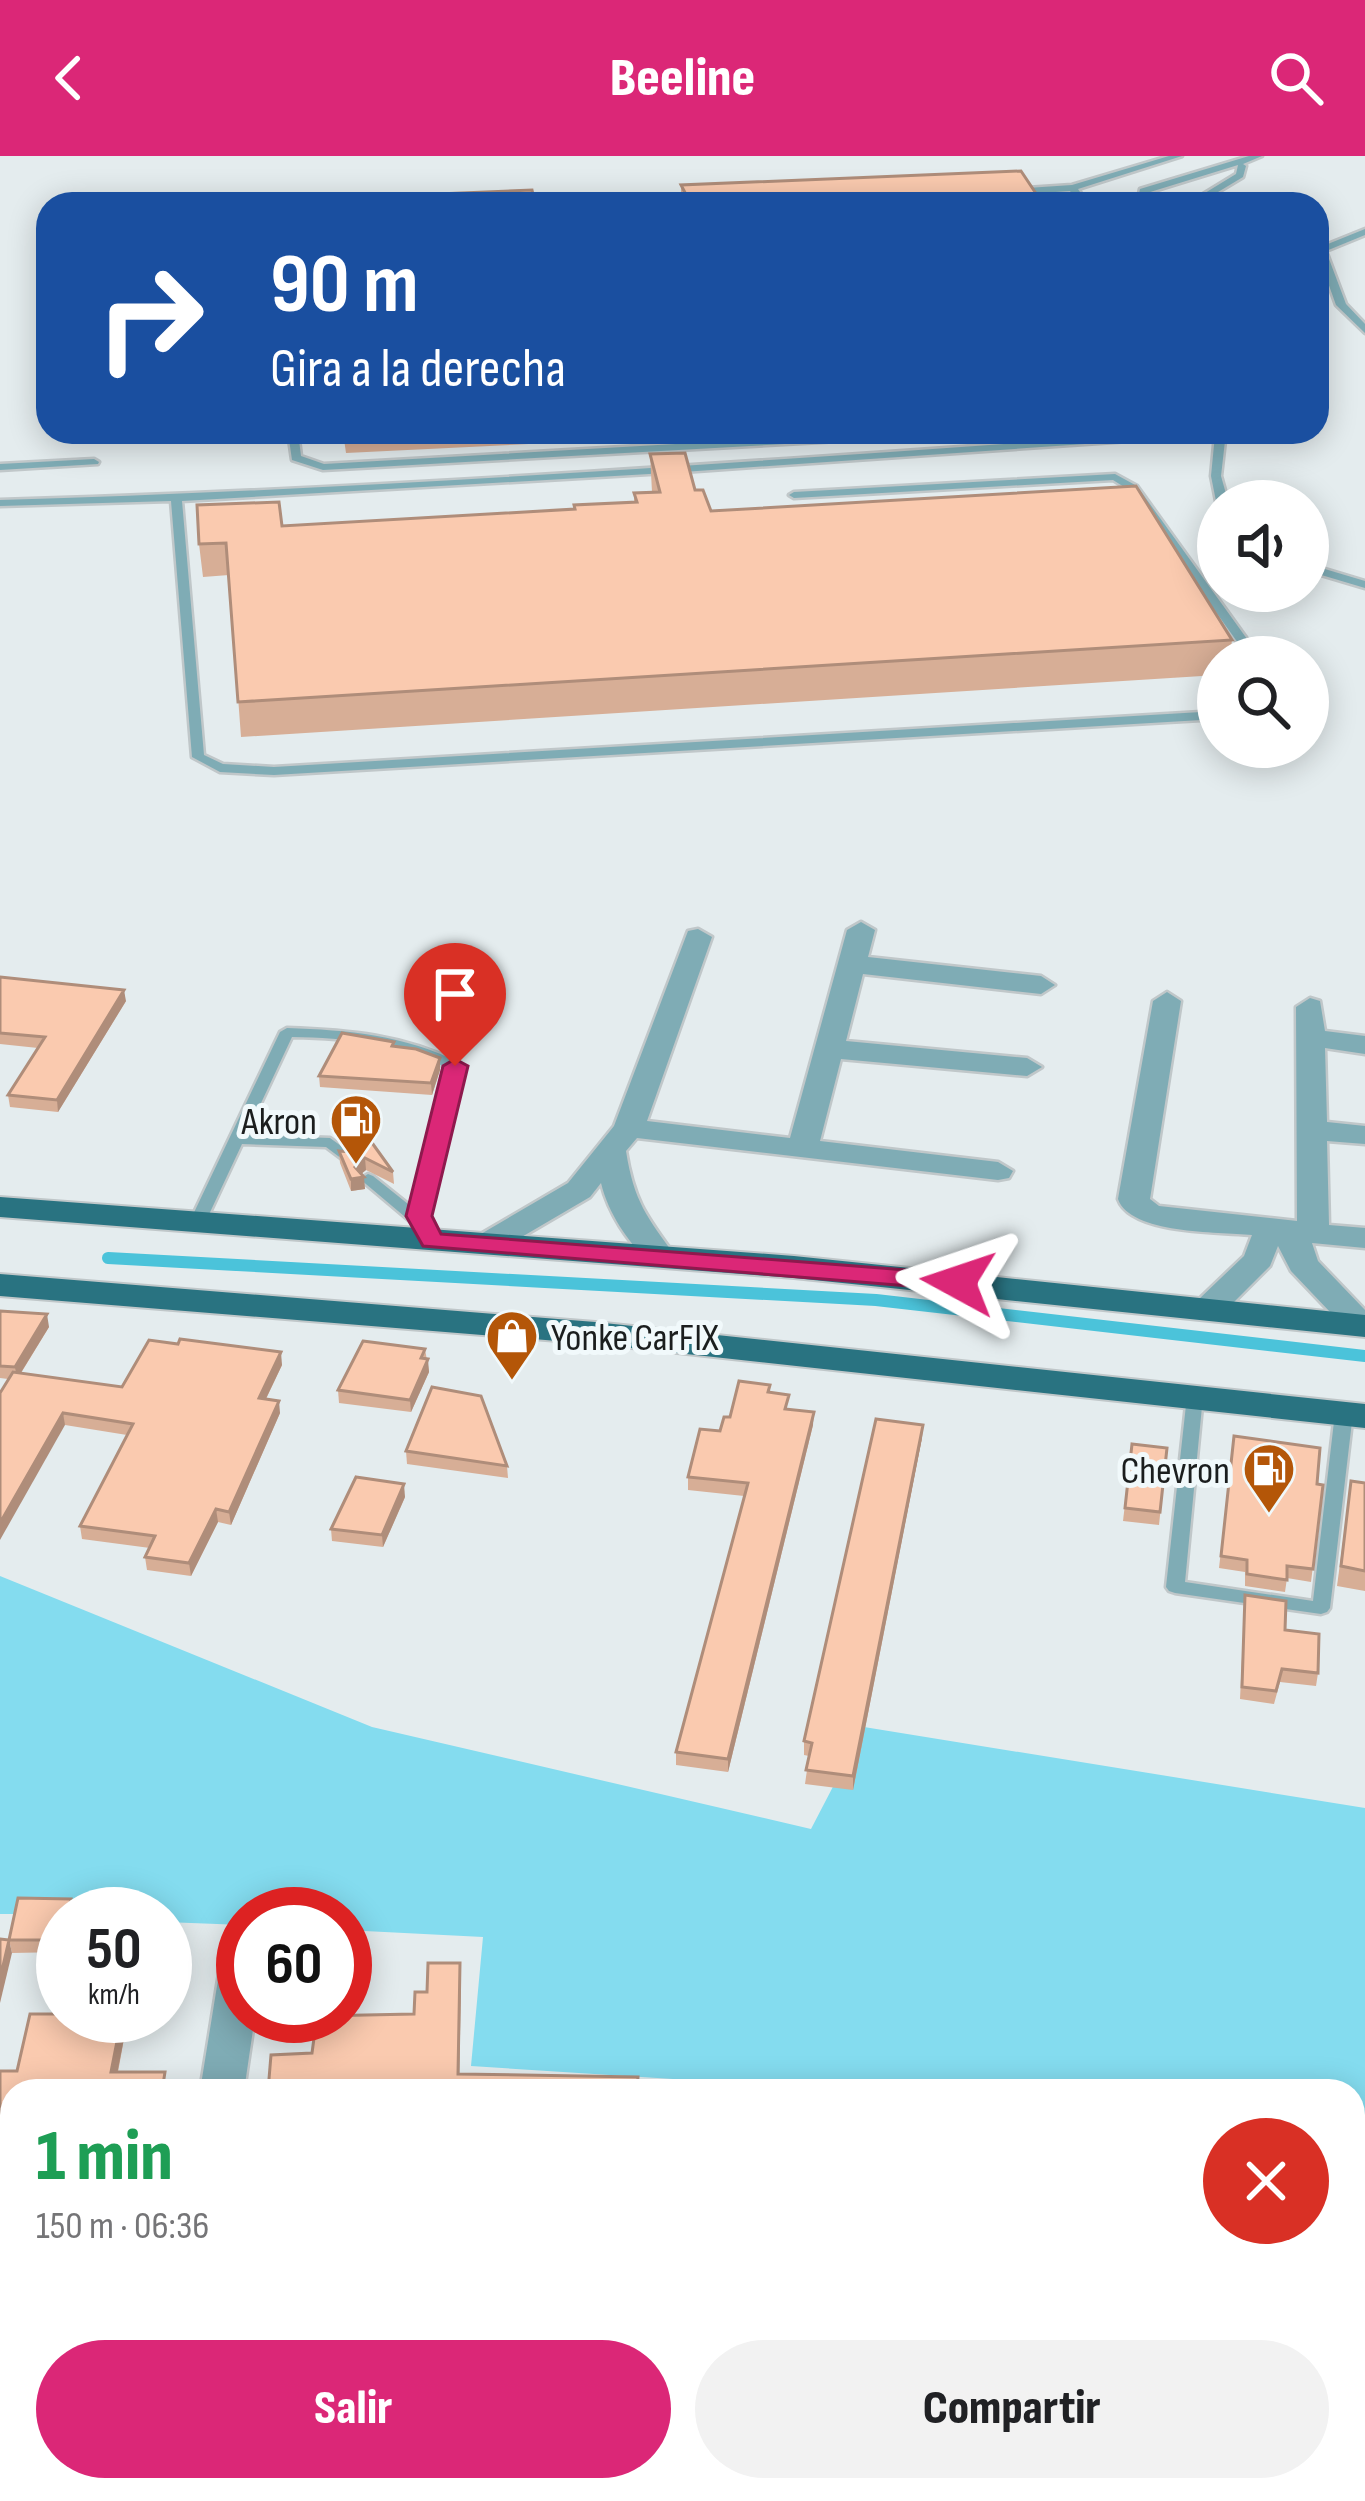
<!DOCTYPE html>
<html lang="es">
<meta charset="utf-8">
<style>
:root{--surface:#fff;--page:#f2f2f2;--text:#202124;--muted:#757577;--accent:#db2777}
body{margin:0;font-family:"Sofia Sans Condensed",sans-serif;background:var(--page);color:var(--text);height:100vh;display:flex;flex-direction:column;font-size:45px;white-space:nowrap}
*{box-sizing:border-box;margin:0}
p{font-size:39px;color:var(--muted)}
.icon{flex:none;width:66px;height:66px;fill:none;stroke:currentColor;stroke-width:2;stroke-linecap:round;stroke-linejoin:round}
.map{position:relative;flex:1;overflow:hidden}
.side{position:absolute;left:0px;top:1923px;width:1365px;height:423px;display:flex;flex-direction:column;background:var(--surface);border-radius:36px 36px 0 0;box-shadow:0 6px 30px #0003}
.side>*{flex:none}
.top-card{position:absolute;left:36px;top:36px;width:1293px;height:252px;border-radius:36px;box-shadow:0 6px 30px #0003;background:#1a4fa0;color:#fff;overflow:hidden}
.controls{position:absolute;left:1197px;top:324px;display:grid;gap:24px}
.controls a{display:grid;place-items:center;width:132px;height:132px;border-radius:50%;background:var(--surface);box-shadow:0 6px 30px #0003;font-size:60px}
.speed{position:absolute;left:36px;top:1731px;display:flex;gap:24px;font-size:60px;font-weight:700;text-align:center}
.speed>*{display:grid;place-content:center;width:156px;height:156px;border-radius:50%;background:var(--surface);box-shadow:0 6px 30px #0003;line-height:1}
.speed small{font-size:30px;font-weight:400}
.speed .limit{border:18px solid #d22;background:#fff;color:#111}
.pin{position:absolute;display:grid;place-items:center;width:102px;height:102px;color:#fff;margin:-123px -51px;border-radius:50% 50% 50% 0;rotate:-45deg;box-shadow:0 0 12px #0007}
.pin .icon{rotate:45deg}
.me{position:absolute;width:132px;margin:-66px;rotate:275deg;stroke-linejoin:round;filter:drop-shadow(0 0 9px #0008)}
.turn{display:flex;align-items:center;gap:42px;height:252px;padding:0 36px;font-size:54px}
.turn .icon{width:156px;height:156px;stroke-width:2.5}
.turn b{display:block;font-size:84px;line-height:102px}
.round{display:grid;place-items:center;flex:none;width:126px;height:126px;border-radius:63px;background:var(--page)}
.summary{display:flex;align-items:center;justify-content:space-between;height:204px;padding:0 36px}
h1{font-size:72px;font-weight:800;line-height:90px;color:#1e9e55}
.action{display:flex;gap:24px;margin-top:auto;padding:24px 36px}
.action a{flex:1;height:138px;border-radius:72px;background:var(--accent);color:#fff;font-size:48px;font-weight:800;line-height:138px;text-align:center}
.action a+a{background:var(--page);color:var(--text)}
header{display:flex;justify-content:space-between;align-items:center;height:156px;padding:0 36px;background:var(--accent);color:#fff;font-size:54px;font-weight:800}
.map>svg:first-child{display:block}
</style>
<header><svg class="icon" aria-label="back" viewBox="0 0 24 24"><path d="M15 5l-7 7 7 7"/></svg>Beeline<svg class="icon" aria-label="search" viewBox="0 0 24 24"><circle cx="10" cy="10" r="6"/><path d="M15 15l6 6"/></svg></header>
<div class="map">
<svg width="1365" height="2345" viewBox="0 0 1365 2345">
<rect width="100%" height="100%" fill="#e4ecee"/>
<polygon fill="#84dcef" points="0,1420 372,1571 811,1673 864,1571 1365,1652 1365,2194 1353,2192 1353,1935 723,1935 720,1926 471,1910 483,1781 345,1774 345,1758 243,1758 243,1769 165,1766 165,1758 0,1758"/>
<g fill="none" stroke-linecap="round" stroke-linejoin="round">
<polyline stroke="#4bc3da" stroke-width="12" points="108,1102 876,1144 1365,1200"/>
<g stroke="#c0c7c9" stroke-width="5">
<g id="service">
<polygon points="1169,0 1182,0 1078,33 1088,48 1078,48 1070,35 1014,39 1010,36 1014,33 1072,29"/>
<polygon points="1249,0 1262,0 1243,8 1246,10 1243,21 1198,48 1187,48 1236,18 1238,9 1147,37 1147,48 1137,48 1140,33"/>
<polygon points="1365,73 1365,79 1326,95 1346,148 1365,168 1365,177 1336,149 1317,96 1318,92"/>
<polygon points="288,276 298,276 301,300 324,308 889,276 950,276 945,279 323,314 292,304"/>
<path d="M1174,276H1226L1221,320L1228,345H1218V347L1216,345L1211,320L1215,279L683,316L182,345L204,599L223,608L274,611L1218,555V563L274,619L220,616L192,601L171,345L0,350V344C392,333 783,303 1174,276Z"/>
<polygon points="94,303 99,306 98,308 0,314 0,308"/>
<polygon points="1115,318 1137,330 1260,501 1248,501 1129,334 1113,324 794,342 789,339 794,336"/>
<polygon points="1308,408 1365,425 1365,432 1308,415"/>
<path d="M287,872C348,874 405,879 460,907L462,910L425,1062L431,1068L429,1071H417L360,1023L368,1018L373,1020L413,1052L447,912C398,887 347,882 292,881L246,979L330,982L355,1000L352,1003H342L326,991L242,988L205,1067L197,1072L191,1070L189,1067L280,876Z"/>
<polygon points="1195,1235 1203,1240 1185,1426 1313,1445 1335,1257 1344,1252 1353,1257 1330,1452 1327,1456 1321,1458 1175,1437 1169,1435 1166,1431 1187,1240"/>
</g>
</g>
<g stroke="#c0c7c9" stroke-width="5">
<g id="minor">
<path d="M861,766L875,774L868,801L1041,820L1055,829L1041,838L863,818L846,885L1027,902L1042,911L1027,920L841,903L820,985L998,1006L1013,1015L1009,1022L998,1024L637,982L626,995C634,1046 647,1061 676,1101L671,1108H649C627,1083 609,1059 601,1027L590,1041L496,1096H474L469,1089L474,1082L568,1027L614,970L688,775L698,773L712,781L647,965L790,982L847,774Z"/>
<path d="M1167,836L1181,845L1150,1043L1159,1050L1297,1065L1296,851L1310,842L1320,845L1325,875L1365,880V898L1325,892L1327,966L1365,970V988L1327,985L1329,1069L1365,1072V1092L1312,1087L1318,1105L1365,1154V1179L1350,1177L1291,1115L1278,1090L1270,1110L1221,1159H1197L1193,1152L1197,1145L1244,1100L1252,1079C1218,1076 1130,1078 1118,1043L1153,845Z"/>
<polygon points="243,1783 243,1860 255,1860 244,1935 200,1935 222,1799 228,1788"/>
<rect x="0" y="2145" width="12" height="40"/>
<polygon points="1353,2218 1365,2219 1365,2261 1353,2260"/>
<polygon points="134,2334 182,2334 180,2345 132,2345"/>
<polygon points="268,2334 316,2334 311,2345 263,2345"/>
<rect x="714" y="2334" width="48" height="11"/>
<polygon points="1244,2334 1292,2334 1294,2345 1246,2345"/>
</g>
</g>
<g stroke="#c0c7c9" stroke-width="4">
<g id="primary">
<polygon points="0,1041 794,1100 1365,1159 1365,1181 794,1122 0,1061"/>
<polygon points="0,1118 595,1166 1365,1248 1365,1272 595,1188 0,1140"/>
</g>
</g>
<use href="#service" fill="#7facb5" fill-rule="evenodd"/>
<use href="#minor" fill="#7facb5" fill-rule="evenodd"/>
<use href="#primary" fill="#297381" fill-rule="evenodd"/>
</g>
<g fill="#d7ae96">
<polygon points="681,29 1043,48 681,48"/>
<polygon points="343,276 590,276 590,285 346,297"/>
<polygon points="650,298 695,334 711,355 1232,484 1230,501 1218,501 1218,519 241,581 229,419 203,421 199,388 282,370 574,353 634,346 634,337 652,336"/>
<polygon points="0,821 126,845 58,956 10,951 8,939 38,892 0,888"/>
<polygon points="394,886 394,891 440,902 440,914 432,939 320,931 319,920"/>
<polygon points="339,995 351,996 393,1016 394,1028 366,1014 361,1018 365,1033 351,1035 340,1007"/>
<polygon points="0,1155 49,1171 21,1217 122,1231 282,1209 266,1243 280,1257 231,1369 218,1366 191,1420 147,1414 145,1401 150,1392 82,1383 80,1370 127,1279 65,1269 8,1223 0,1222"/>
<polygon points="425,1193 429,1216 411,1256 339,1247 338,1234"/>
<polygon points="770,1229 770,1236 788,1253 813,1269 728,1616 676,1609 676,1596 744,1340 688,1334 688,1321 730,1261"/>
<polygon points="1234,1280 1317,1328 1323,1329 1311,1426 1287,1422 1285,1436 1245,1430 1245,1416 1219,1412"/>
<polygon points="922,1282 853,1634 805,1628 809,1600 804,1599 804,1585"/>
<polygon points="1132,1288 1167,1292 1159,1369 1123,1365"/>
<polygon points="406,1295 507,1310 508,1322 407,1308"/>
<polygon points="1351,1325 1365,1327 1365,1435 1337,1430"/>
<polygon points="405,1341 383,1391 332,1385 331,1373"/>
<polygon points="1245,1439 1285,1474 1318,1517 1316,1530 1280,1526 1274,1548 1240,1543"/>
<polygon points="71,1743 74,1755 63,1758 63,1796 12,1797 9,1784"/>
<polygon points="63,1860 145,1860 143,1872 126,1872 118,1916 12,1935 12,1962 0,2014 0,1915 17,1915"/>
<polygon points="12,2036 12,2112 0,2112 0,2037"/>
<polygon points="357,2334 671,2334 671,2345 355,2345"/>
</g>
<g fill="#af8d7a">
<polygon points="124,834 126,845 58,956 57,944"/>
<polygon points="440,902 440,914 432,939 431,927"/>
<polygon points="365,1002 366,1014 356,1022 364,1021 365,1033 351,1035 351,1023 355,1011"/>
<polygon points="47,1158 49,1171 17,1223 15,1211"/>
<polygon points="281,1196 282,1209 260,1255 259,1242"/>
<polygon points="428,1203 429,1216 411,1256 410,1244"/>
<polygon points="279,1245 280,1257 231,1369 229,1356"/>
<polygon points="814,1256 813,1269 728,1616 728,1603"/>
<polygon points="63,1257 65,1269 0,1384 0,1367"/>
<polygon points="923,1269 922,1282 853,1634 853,1620"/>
<polygon points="404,1328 405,1341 383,1391 382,1379"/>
<polygon points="216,1353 218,1366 191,1420 189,1407"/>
<polygon points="9,1784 12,1797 0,1847 0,1823"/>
<polygon points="460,1807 461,1825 459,1935 458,1918"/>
<polygon points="122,1860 124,1860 126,1872 114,1934 111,1916"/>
<polygon points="8,1944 11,1962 0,2014 0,1979"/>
<polygon points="12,2273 12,2306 4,2345 0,2345 0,2335"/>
</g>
<g fill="#facaaf" stroke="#af8d7a" stroke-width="3">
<polygon points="1021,15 1043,48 691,48 681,29"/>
<polygon points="532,34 535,48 320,48 319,43"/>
<polygon points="685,297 695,334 703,334 711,355 1136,330 1232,484 238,546 226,387 199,388 197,349 279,346 282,370 575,353 574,349 637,346 634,337 660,336 650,298"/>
<polygon points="0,821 124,834 57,944 8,939 45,881 0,877"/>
<polygon points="342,877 394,886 392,890 416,893 440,902 431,927 319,920"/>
<polygon points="370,984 393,1016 365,1002 355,1011 364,1021 351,1023 339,995 351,996 358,986"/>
<polygon points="0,1155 47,1158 15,1211 0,1210"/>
<polygon points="180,1183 281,1196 259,1242 279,1245 229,1356 216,1353 189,1407 145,1401 155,1380 80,1370 133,1268 63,1257 0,1367 0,1237 13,1216 122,1231 149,1184 178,1188"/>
<polygon points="363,1185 425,1193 421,1202 428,1203 410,1244 338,1234"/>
<polygon points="739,1225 770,1229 768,1236 789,1239 785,1253 814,1256 728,1603 676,1596 748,1327 688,1321 700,1273 720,1275 724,1261 730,1261"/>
<polygon points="432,1231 481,1240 507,1310 406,1295"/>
<polygon points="876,1263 923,1269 853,1620 806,1614 812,1587 804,1585"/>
<polygon points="1234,1280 1320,1292 1317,1328 1323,1329 1313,1413 1287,1410 1287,1424 1247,1418 1247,1404 1221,1400"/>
<polygon points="1132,1288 1167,1292 1160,1356 1125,1352"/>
<polygon points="356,1321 404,1328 382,1379 331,1373"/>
<polygon points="1351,1325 1365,1327 1365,1415 1341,1410"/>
<polygon points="1245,1439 1286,1445 1285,1474 1319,1478 1318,1517 1282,1513 1276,1535 1242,1531"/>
<polygon points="18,1742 71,1743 68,1758 63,1758 63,1784 9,1784"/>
<polygon points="0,1783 9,1784 0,1823"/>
<polygon points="428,1807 460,1807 458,1918 638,1921 637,1935 268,1935 271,1899 312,1897 317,1860 414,1858 415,1836 427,1836"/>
<polygon points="63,1841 63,1860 122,1860 111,1916 165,1916 162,1935 12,1935 12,1944 8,1944 0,1979 0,1915 17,1915 30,1858 59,1858"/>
<polygon points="12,2036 12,2093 0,2094 0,2037"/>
<polygon points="0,2233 12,2233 12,2273 0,2335"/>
<polygon points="357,2334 648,2334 647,2345 355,2345"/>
<polygon points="878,2334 1216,2334 1218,2345 878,2345"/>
</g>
<polygon fill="#db2777" stroke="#8e194d" stroke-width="3" points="455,903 468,910 432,1060 441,1078 958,1118 971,1126 958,1134 423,1090 406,1060 443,910"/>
<defs>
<g id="fuel-pin" transform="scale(2.7)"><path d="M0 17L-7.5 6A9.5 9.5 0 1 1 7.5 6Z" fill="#b45608" stroke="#f1f9fb"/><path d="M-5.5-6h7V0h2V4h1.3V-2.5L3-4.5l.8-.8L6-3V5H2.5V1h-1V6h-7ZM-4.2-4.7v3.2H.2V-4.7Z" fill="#fff"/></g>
<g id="shop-pin" transform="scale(2.7)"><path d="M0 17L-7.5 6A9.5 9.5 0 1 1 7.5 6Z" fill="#b45608" stroke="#f1f9fb"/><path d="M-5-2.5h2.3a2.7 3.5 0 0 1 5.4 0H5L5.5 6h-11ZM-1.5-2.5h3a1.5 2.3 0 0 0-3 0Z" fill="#fff"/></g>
</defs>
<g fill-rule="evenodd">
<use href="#fuel-pin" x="356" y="964"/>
<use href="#shop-pin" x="512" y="1180"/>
<use href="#fuel-pin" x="1269" y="1313"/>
</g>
<g text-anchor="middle" stroke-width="10" stroke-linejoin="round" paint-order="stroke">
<g font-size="39" fill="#1b1e1e" stroke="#f1f9fb" text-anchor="end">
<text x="317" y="978">Akron</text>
<text x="551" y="1194" text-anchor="start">Yonke CarFIX</text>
<text x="1230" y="1327">Chevron</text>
</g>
</g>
</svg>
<div class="controls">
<a><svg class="icon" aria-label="sound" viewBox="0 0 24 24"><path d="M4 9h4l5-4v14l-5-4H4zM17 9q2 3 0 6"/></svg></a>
<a><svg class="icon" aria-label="search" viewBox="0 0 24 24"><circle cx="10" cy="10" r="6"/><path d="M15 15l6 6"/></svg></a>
</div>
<div class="speed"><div>50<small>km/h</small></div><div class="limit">60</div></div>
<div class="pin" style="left:455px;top:910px;background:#d93025"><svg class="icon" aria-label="arrive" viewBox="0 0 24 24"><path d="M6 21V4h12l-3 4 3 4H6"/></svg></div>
<svg class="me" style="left:958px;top:1126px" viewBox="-20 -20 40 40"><path d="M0-17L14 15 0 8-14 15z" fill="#db2777" stroke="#fff" stroke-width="4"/></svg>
<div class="top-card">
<div class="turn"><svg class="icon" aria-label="right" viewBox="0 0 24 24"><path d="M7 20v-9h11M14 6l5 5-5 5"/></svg><div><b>90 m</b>Gira a la derecha</div></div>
</div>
<section class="side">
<div class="summary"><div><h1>1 min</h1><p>150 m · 06:36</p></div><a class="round" style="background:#d93025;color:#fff"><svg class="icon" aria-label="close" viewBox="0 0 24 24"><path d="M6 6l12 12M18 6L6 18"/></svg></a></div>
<div class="action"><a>Salir</a><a>Compartir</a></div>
</section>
</div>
